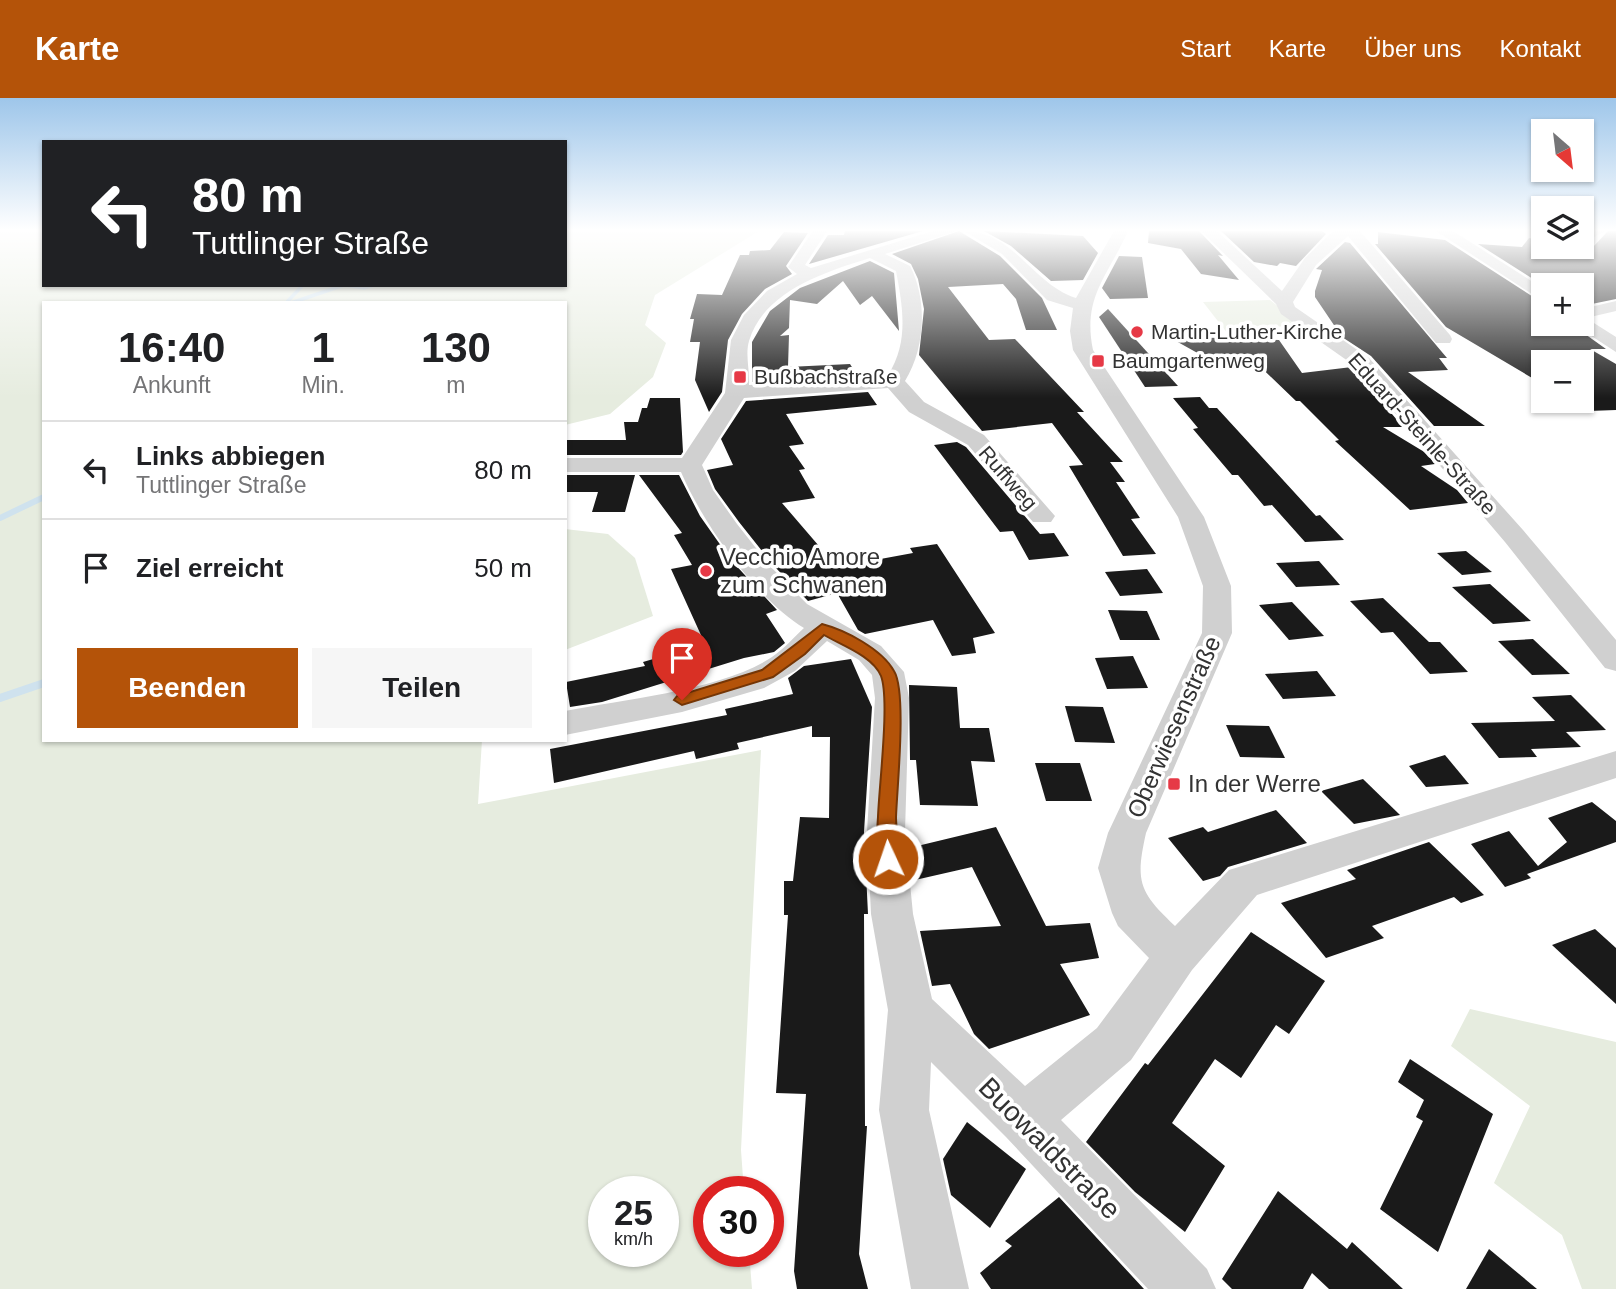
<!DOCTYPE html>
<html lang="de">
<meta charset="utf-8">
<style>
:root{--surface:#fff;--page:#f6f6f6;--text:#202124;--muted:#757577;--line:#e0e0e0;--accent:#b45309}
body{margin:0;font-family:Arial,sans-serif;background:var(--page);color:var(--text);height:100vh;display:flex;flex-direction:column;font-size:26px;white-space:nowrap}
*{box-sizing:border-box;margin:0}
p{font-size:23px;color:var(--muted)}
.icon{flex:none;width:38px;height:38px;fill:none;stroke:currentColor;stroke-width:2;stroke-linecap:round;stroke-linejoin:round}
.map{position:relative;flex:1;overflow:hidden}
.panel{position:absolute;left:42px;top:203px;width:525px;height:441px;display:flex;flex-direction:column;background:var(--surface);border-radius:0px;box-shadow:0 2px 5px #0004}
.panel>*{flex:none}
.top-card{position:absolute;left:42px;top:42px;width:525px;height:147px;border-radius:0px;box-shadow:0 2px 5px #0004;background:#202124;color:#fff;overflow:hidden}
.needle{width:46px;rotate:152deg}
.controls{position:absolute;left:1531px;top:21px;display:grid;gap:14px}
.controls a{display:grid;place-items:center;width:63px;height:63px;border-radius:0px;background:var(--surface);box-shadow:0 2px 5px #0004;font-size:35px}
.speed{position:absolute;left:588px;top:1078px;display:flex;gap:14px;font-size:35px;font-weight:700;text-align:center}
.speed>*{display:grid;place-content:center;width:91px;height:91px;border-radius:50%;background:var(--surface);box-shadow:0 2px 5px #0004;line-height:1}
.speed small{font-size:18px;font-weight:400}
.speed .limit{border:10px solid #d22;background:#fff;color:#111}
.pin{position:absolute;display:grid;place-items:center;width:60px;height:60px;color:#fff;margin:-72px -30px;border-radius:50% 50% 50% 0;rotate:-45deg;box-shadow:0 0 7px #0007}
.pin .icon{rotate:45deg}
.me{position:absolute;width:77px;margin:-38px;rotate:357deg;stroke-linejoin:round;filter:drop-shadow(0 0 5px #0008)}
.turn{display:flex;align-items:center;gap:24px;height:147px;padding:0 35px;font-size:32px}
.turn .icon{width:91px;height:91px;stroke-width:2.5}
.turn b{display:block;font-size:49px;line-height:60px}
.eta{display:flex;justify-content:space-evenly;align-items:center;height:119px;text-align:center}
.eta b{font-size:42px;font-weight:600;line-height:49px}
.cta{display:flex;gap:14px;margin-top:auto;padding:14px 35px}
.cta a{flex:1;height:80px;border-radius:0px;background:var(--accent);color:#fff;font-size:28px;font-weight:600;line-height:80px;text-align:center}
.cta a+a{background:var(--page);color:var(--text)}
ul{padding:0;list-style:none}
li{display:flex;align-items:center;gap:21px;height:98px;padding:0 35px;border-top:2px solid var(--line)}
li div{flex:1}
li b{display:block;font-size:26px}
li em{font-style:normal}
header{display:flex;align-items:center;gap:42px;box-sizing:border-box;height:98px;padding:0 35px;background:var(--accent);color:#fff}
header strong{font-size:33px}
nav{display:flex;gap:38px;margin-inline-start:auto;font-size:24px}
.map>svg:first-child{display:block}
</style>
<header>
<strong>Karte</strong>
<nav><a>Start</a><a>Karte</a><a>Über uns</a><a>Kontakt</a></nav>
</header>
<div class="map">
<svg width="1616" height="1191" viewBox="0 0 1616 1191">
<rect width="100%" height="100%" fill="#fff"/>
<g fill="#e6ecdf" fill-rule="evenodd">
<path d="M0,133H44V187H565V133H759L655,197L645,227L666,245L653,279L610,316L565,327V205H44V642H482L478,706L761,652L741,1052L744,1094H709V1153H749L752,1191H0ZM604,1094H663V1153H604Z"/>
<polygon points="1270,202 1304,229 1265,228 1228,236 1203,204"/>
<polygon points="565,431 608,436 635,460 653,518 565,552"/>
<polygon points="1470,911 1616,944 1616,1191 1582,1191 1562,1137 1494,1085 1530,1008 1451,948"/>
</g>
<g fill="none" stroke-linecap="round" stroke-linejoin="round">
<g stroke="#cfe2ee" stroke-width="3.5">
<polyline points="345,187 364,190 374,187"/>
<polyline points="286,205 303,187"/>
<polyline points="291,205 344,187"/>
</g>
<polyline stroke="#cfe2ee" stroke-width="6" points="0,420 44,399"/>
<polyline stroke="#cfe2ee" stroke-width="8" points="0,600 44,585"/>
</g>
<g fill="#1a1a1a">
<polygon points="845,133 923,133 809,166 828,137 844,137"/>
<polygon points="959,133 1000,158 1042,200 1057,232 1026,232 1016,201 1003,186 948,189 989,242 1015,241 1084,314 1077,314 1123,364 1110,364 1125,384 1116,384 1140,420 1131,421 1156,456 1123,458 1069,368 1083,367 1052,325 982,333 919,257 924,211 918,181 911,166 892,156"/>
<polygon points="984,133 1083,138 1098,155 1083,182 1051,183 1011,148"/>
<polygon points="1149,133 1199,133 1223,158 1218,157 1239,182 1201,176 1181,151 1148,145"/>
<polygon points="1221,133 1322,133 1326,136 1296,168 1280,165 1277,168 1254,164"/>
<polygon points="1608,133 1616,133 1616,201 1582,208 1582,187 1544,188 1478,146 1522,149 1529,140 1544,143 1544,149 1593,149"/>
<polygon points="784,134 808,135 786,168 792,176 765,191 742,216 728,242 722,294 709,314 695,282 700,244 690,244 694,221 690,221 697,196 722,197 740,157 749,157 750,153 770,152"/>
<polygon points="1378,134 1445,142 1544,206 1544,226 1571,226 1606,251 1590,251 1616,266 1616,312 1588,313 1570,303 1582,303 1582,264 1544,264 1544,287 1446,229 1375,146 1378,146"/>
<polygon points="1345,144 1350,145 1447,260 1439,260 1448,272 1408,274 1485,328 1434,328 1371,258 1342,239 1315,199 1315,193 1322,172 1316,171"/>
<polygon points="1119,158 1142,159 1148,200 1110,201 1102,190"/>
<polygon points="870,163 894,175 899,233 872,198 860,207 843,183 817,206 790,202 789,230 780,238 789,237 788,269 850,266 857,277 752,284 752,244 770,213 800,190"/>
<polygon points="1108,211 1178,288 1145,289 1099,219"/>
<polygon points="1167,238 1279,242 1302,275 1352,269 1403,329 1383,329 1426,355 1435,366 1421,368 1457,392 1468,405 1410,412 1335,343 1339,342 1300,303 1296,303 1247,256 1210,262"/>
<polygon points="868,294 877,307 786,316 804,346 789,348 805,371 799,372 815,400 782,405 837,469 913,455 910,450 937,446 995,535 973,540 976,555 952,558 933,522 865,536 858,532 837,495 808,503 773,467 739,424 715,391 707,372 733,367 721,341 746,303"/>
<polygon points="1200,299 1209,310 1217,310 1316,418 1320,417 1344,442 1305,444 1272,407 1264,408 1238,377 1232,377 1193,331 1198,330 1173,300"/>
<polygon points="650,300 680,300 683,354 681,357 565,357 565,342 626,342 624,324 638,324 642,310 647,310"/>
<polygon points="957,344 966,349 1040,436 1054,435 1069,458 1029,462 1013,433 1000,434 934,347"/>
<polygon points="565,377 635,377 625,414 592,414 598,394 565,394"/>
<polygon points="639,377 679,377 700,418 731,462 777,512 766,516 785,545 774,554 744,560 602,604 570,609 566,584 645,568 643,564 705,546 671,471 692,467 674,437 682,435"/>
<polygon points="1466,453 1492,474 1462,477 1437,455"/>
<polygon points="1319,463 1340,487 1296,489 1276,465"/>
<polygon points="1147,471 1163,495 1120,498 1105,474"/>
<polygon points="1490,486 1531,523 1493,526 1452,489"/>
<polygon points="1383,500 1429,544 1440,544 1468,574 1430,576 1393,534 1381,535 1350,503"/>
<polygon points="1292,504 1324,538 1289,542 1259,507"/>
<polygon points="1108,512 1147,513 1160,542 1120,542"/>
<polygon points="1533,541 1570,576 1532,577 1498,543"/>
<polygon points="1133,558 1148,590 1107,591 1095,560"/>
<polygon points="851,561 872,609 864,734 868,816 864,816 865,1028 867,1028 859,1156 868,1191 797,1191 794,1173 806,996 776,995 788,817 784,817 784,783 793,783 800,719 829,720 830,639 812,639 812,628 737,645 739,651 696,661 694,653 554,685 550,651 727,617 725,611 793,596 788,580 804,568"/>
<polygon points="1317,573 1336,598 1283,601 1265,576"/>
<polygon points="909,587 957,589 960,630 989,630 995,664 971,663 978,708 920,707 916,662 910,662"/>
<polygon points="1571,597 1606,632 1566,634 1581,649 1531,651 1537,659 1499,660 1471,625 1555,623 1532,599"/>
<polygon points="1065,608 1103,609 1115,645 1075,644"/>
<polygon points="1226,627 1269,628 1285,660 1240,659"/>
<polygon points="1445,657 1469,686 1426,689 1409,668"/>
<polygon points="1035,665 1080,665 1092,703 1046,703"/>
<polygon points="1363,681 1400,717 1354,726 1321,693"/>
<polygon points="1592,704 1616,723 1616,744 1527,776 1531,780 1505,789 1471,746 1509,733 1538,768 1567,744 1548,720"/>
<polygon points="1276,712 1307,745 1228,769 1220,778 1203,783 1168,740 1203,729 1208,734"/>
<polygon points="996,729 1046,828 1090,825 1099,860 1060,866 1090,917 989,951 974,936 950,886 932,888 920,833 1001,828 972,769 915,782 909,750"/>
<polygon points="1429,744 1484,797 1461,805 1454,799 1372,828 1384,840 1326,860 1281,805 1356,781 1347,772"/>
<polygon points="1595,831 1616,850 1616,906 1552,847"/>
<polygon points="1251,834 1325,883 1289,936 1276,927 1241,980 1215,961 1172,1025 1225,1068 1185,1134 1135,1094 1086,1044 1145,965 1148,967"/>
<polygon points="1410,961 1493,1016 1438,1154 1380,1111 1423,1023 1416,1019 1424,1002 1398,984"/>
<polygon points="967,1024 1026,1071 990,1130 951,1097 943,1061"/>
<polygon points="1278,1093 1347,1151 1352,1144 1403,1191 1329,1191 1312,1175 1303,1191 1232,1191 1222,1181"/>
<polygon points="1059,1099 1144,1191 991,1191 980,1175 1012,1148 1005,1143"/>
<polygon points="1489,1151 1537,1191 1466,1191"/>
</g>
<g fill="none" stroke-linecap="round" stroke-linejoin="round">
<g fill="#d0d0d0" fill-rule="evenodd">
<path d="M813,133H827L805,167L811,170L933,133H957L885,156L910,168C928,202 925,251 905,283L924,304L984,337L1055,418L1051,424H1033L968,347L909,314L888,290L744,300L702,367L713,392L737,426L771,469L807,506L881,548L904,574L909,600L905,734L913,816L932,901L1025,988L1097,930L1149,860L1118,828L1112,815L1098,770L1108,735L1202,535L1203,488L1178,419L1073,252L1070,233L1073,210L1047,202L1002,156L964,133C1014,133 1032,186 1076,200L1114,133H1128C1108,178 1082,199 1093,252L1204,419L1231,488L1232,535L1146,735C1135,784 1139,794 1175,828L1229,772L1616,653V680L1257,797L1192,872L1131,962L1061,1022L1207,1171L1216,1191H1148L1006,1039L931,964L929,1012L969,1191H911L879,1012L888,912L871,816L867,734L875,600L872,577L859,562L827,543L795,573L764,590L682,614L565,637V613C624,601 723,592 772,559C784,551 794,539 804,530C756,501 703,426 681,374H565V360H682L725,295L731,242L744,217L767,193L797,176L788,169ZM870,160L896,173C903,209 909,245 888,277L749,287C750,273 745,257 749,243C764,193 825,174 870,160Z"/>
<polygon points="1201,133 1217,133 1282,193 1305,160 1330,136 1335,133 1360,133 1450,237 1452,241 1450,245 1436,245 1348,138 1316,167 1293,204 1295,209 1369,260 1523,432 1616,542 1616,573 1605,570 1505,444 1355,268 1281,216 1276,206"/>
<polygon points="1436,133 1453,133 1544,191 1544,204"/>
<polygon points="1587,133 1605,133 1582,146 1582,136"/>
<polygon points="1616,203 1616,213 1586,220 1616,239 1616,254 1573,226 1582,226 1582,211"/>
</g>
</g>
<linearGradient id="sky" x2="0" y2="1"><stop stop-color="#9ec6ea"/><stop offset="0.44" stop-color="#fff"/><stop offset="1" stop-color="#fff" stop-opacity="0"/></linearGradient>
<rect width="1616" height="300" fill="url(#sky)"/>
<path fill="#b45309" stroke="#753606" stroke-width="2" d="M822,526C845,532 882,551 894,573C907,594 897,690 896,719C896,733 901,755 895,767H882C875,753 877,734 878,719C879,688 890,602 881,578C873,558 841,547 824,537L805,556L773,579L682,607L674,602L677,598L762,572Z"/>
<g fill="#e63946" stroke="#fff" stroke-width="2.5">
<circle cx="1137" cy="234" r="7"/>
<rect x="1091" y="256" width="14" height="14" rx="3.5"/>
<rect x="733" y="272" width="14" height="14" rx="3.5"/>
<circle cx="706" cy="473" r="7"/>
<rect x="1167" y="679" width="14" height="14" rx="3.5"/>
</g>
<g text-anchor="middle" stroke-width="7" stroke-linejoin="round" paint-order="stroke">
<g font-size="21" fill="#333" stroke="#fff" text-anchor="start">
<text x="1151" y="241">Martin-Luther-Kirche</text>
<text x="1112" y="270">Baumgartenweg</text>
<text x="754" y="286">Bußbachstraße</text>
</g>
<g font-size="21" fill="#333" stroke="#fff">
<text transform="translate(1422 336) rotate(48)" y="7">Eduard-Steinle-Straße</text>
<text transform="translate(1008 380) rotate(49)" y="7">Ruffweg</text>
</g>
<g font-size="24" fill="#333" stroke="#fff" text-anchor="start">
<text x="720" y="467">Vecchio Amore<tspan x="720" dy="28">zum Schwanen</tspan></text>
<text x="1188" y="694">In der Werre</text>
</g>
<g font-size="24" fill="#333" stroke="#fff">
<text transform="translate(1174 629) rotate(-66)" y="8">Oberwiesenstraße</text>
</g>
<g font-size="28" fill="#333" stroke="#fff">
<text transform="translate(1050 1050) rotate(45)" y="10">Buowaldstraße</text>
</g>
</g>
</svg>
<div class="controls">
<a><svg class="needle" viewBox="-14 -14 28 28"><path d="M0-13l5 13h-10z" fill="#e53935"/><path d="M0 13l5-13h-10z" fill="#757577"/></svg></a>
<a><svg class="icon" aria-label="layers" viewBox="0 0 24 24"><path d="M12 4l9 5-9 5-9-5zM3 14l9 5 9-5"/></svg></a>
<a>+</a>
<a>−</a>
</div>
<div class="speed"><div>25<small>km/h</small></div><div class="limit">30</div></div>
<div class="pin" style="left:682px;top:602px;background:#d93025"><svg class="icon" aria-label="arrive" viewBox="0 0 24 24"><path d="M6 21V4h12l-3 4 3 4H6"/></svg></div>
<svg class="me" style="left:888px;top:761px" viewBox="-20 -20 40 40"><circle r="17" fill="#b45309" stroke="#fff" stroke-width="3"/><path d="M0-11L8 9 0 5-8 9z" fill="#fff"/></svg>
<div class="top-card">
<div class="turn"><svg class="icon" aria-label="left" viewBox="0 0 24 24"><path d="M17 20v-9H6M10 6l-5 5 5 5"/></svg><div><b>80 m</b>Tuttlinger Straße</div></div>
</div>
<section class="panel">
<div class="eta">
<div><b>16:40</b><p>Ankunft</p></div>
<div><b>1</b><p>Min.</p></div>
<div><b>130</b><p>m</p></div>
</div>
<ul>
<li><svg class="icon" aria-label="left" viewBox="0 0 24 24"><path d="M17 20v-9H6M10 6l-5 5 5 5"/></svg><div><b>Links abbiegen</b><p>Tuttlinger Straße</p></div><em>80 m</em></li>
<li><svg class="icon" aria-label="arrive" viewBox="0 0 24 24"><path d="M6 21V4h12l-3 4 3 4H6"/></svg><div><b>Ziel erreicht</b></div><em>50 m</em></li>
</ul>
<div class="cta"><a>Beenden</a><a>Teilen</a></div>
</section>
</div>
